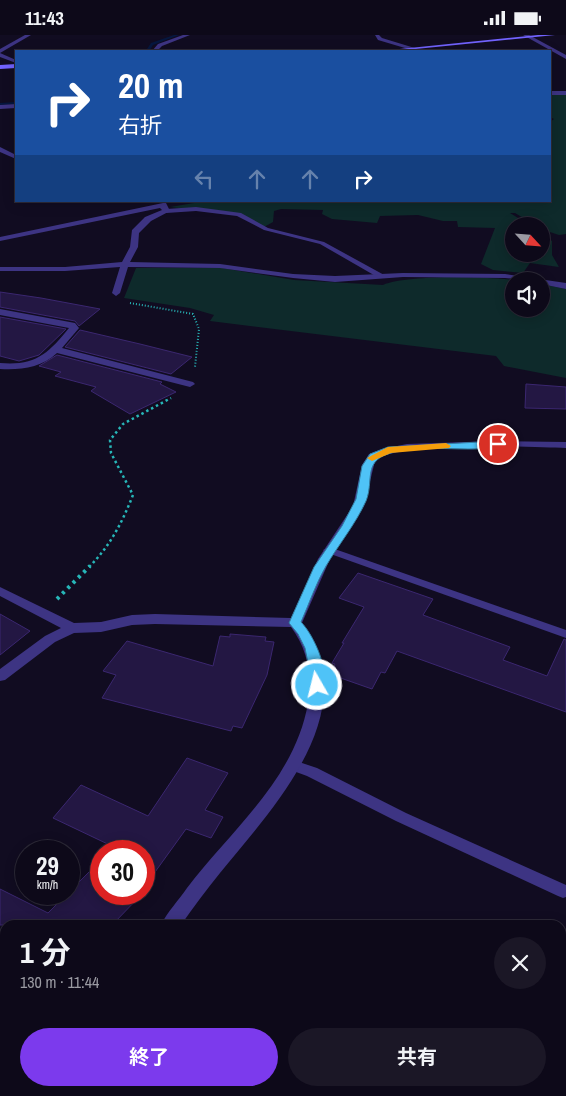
<!DOCTYPE html>
<html lang="ja">
<meta charset="utf-8">
<style>
:root{--surface:#0d0919;--page:#1b1726;--text:#f1f3f6;--muted:#9a9aa2;--line:#2d2a38;--accent:#7c3aed}
body{margin:0;font-family:"Archivo Narrow","Noto Sans JP",sans-serif;background:var(--page);color:var(--text);height:100vh;display:flex;flex-direction:column;font-size:19px;white-space:nowrap}
*{box-sizing:border-box;margin:0}
p{font-size:16px;color:var(--muted)}
.icon{flex:none;width:28px;height:28px;fill:none;stroke:currentColor;stroke-width:2;stroke-linecap:round;stroke-linejoin:round}
.map{position:relative;flex:1;overflow:hidden}
.panel{position:absolute;left:0px;top:885px;width:566px;height:176px;display:flex;flex-direction:column;background:var(--surface);border-radius:15px 15px 0 0;box-shadow:0 2px 12px #0003,0 0 0 1px var(--line)}
.panel>*{flex:none}
.hud{position:absolute;left:15px;top:15px;width:536px;height:152px;border-radius:0px;box-shadow:0 2px 12px #0003,0 0 0 1px var(--line);background:#1a4fa0;color:#fff;overflow:hidden}
.needle{width:32px;rotate:116deg}
.tools{position:absolute;left:505px;top:182px;display:grid;gap:10px}
.tools a{display:grid;place-items:center;width:45px;height:45px;border-radius:50%;background:var(--surface);box-shadow:0 2px 12px #0003,0 0 0 1px var(--line);font-size:25px}
.speed{position:absolute;left:15px;top:805px;display:flex;gap:10px;font-size:25px;font-weight:700;text-align:center}
.speed>*{display:grid;place-content:center;width:65px;height:65px;border-radius:50%;background:var(--surface);box-shadow:0 2px 12px #0003,0 0 0 1px var(--line);line-height:1}
.speed small{font-size:12px;font-weight:400}
.speed .limit{border:8px solid #d22;background:#fff;color:#111}
.pin{position:absolute;display:grid;place-items:center;width:42px;height:42px;color:#fff;margin:-21px;border:2px solid #fff;border-radius:50%;box-shadow:0 1px 5px #0007}
.me{position:absolute;width:55px;margin:-28px;rotate:352deg;stroke-linejoin:round;filter:drop-shadow(0 0 4px #0008)}
.turn{display:flex;align-items:center;gap:18px;height:105px;padding:0 20px;font-size:22px}
.turn .icon{width:65px;height:65px;stroke-width:2.5}
.turn b{display:block;font-size:35px;line-height:42px}
.lanes{display:flex;align-items:center;height:48px;padding:0 20px;background:#0003;justify-content:center;gap:25px;direction:ltr}
.lanes .off{opacity:.35}
.round{display:grid;place-items:center;flex:none;width:52px;height:52px;border-radius:26px;background:var(--page)}
.headline{display:flex;align-items:center;justify-content:space-between;height:85px;padding:0 20px}
h1{font-size:30px;font-weight:700;line-height:38px}
.cta{display:flex;gap:10px;margin-top:auto;padding:10px 20px}
.cta a{flex:1;height:58px;border-radius:30px;background:var(--accent);color:#fff;font-size:20px;font-weight:700;line-height:58px;text-align:center}
.cta a+a{background:var(--page);color:var(--text)}
.status{display:flex;justify-content:space-between;align-items:center;height:35px;padding:0 25px;background:var(--surface);direction:ltr}
.status svg{height:14px;fill:currentColor}
.map>svg:first-child{display:block}
</style>
<div class="status"><b>11:43</b><svg viewBox="0 0 49 12"><path d="M0 12V9h3v3zM5 12V6h3v6zM10 12V3h3v9zM15 12V0h3v12zM26 1h20v11H26zM47 4h2v5h-2z"/></svg></div>
<div class="map">
<svg width="566" height="1061" viewBox="0 0 566 1061">
<rect width="100%" height="100%" fill="#110c21"/>
<g fill="#0e2a2b">
<polygon points="566,59 566,199 559,200 541,194 541,191 537,191 515,178 510,178 531,191 514,191 514,219 541,219 541,198 552,206 552,220 559,232 530,228 523,238 493,235 481,229 495,193 458,192 457,186 443,186 418,180 380,181 377,188 332,184 322,179 323,175 281,174 274,176 273,187 264,192 251,184 235,180 170,172 206,166 550,166 550,87 554,84 550,82 550,60"/>
<path d="M136,233H222L294,245L383,250C409,239 495,242 525,246H514V274H541V249L566,254V343L504,331L496,321L210,286L214,280L190,273L124,263Z"/>
<polygon points="561,999 566,999 566,1061 536,1061 535,1056 561,1056"/>
</g>
<g fill="none" stroke-linecap="round" stroke-linejoin="round">
<g fill="#06173f" fill-rule="evenodd">
<polygon points="174,0 179,0 153,10 150,15 147,14 151,8"/>
<polygon points="16,67 16,69 0,70 0,68"/>
</g>
</g>
<g fill="#231743" stroke="#3b2770">
<polygon points="0,257 41,263 100,274 79,291 75,286 0,272"/>
<polygon points="0,282 66,294 39,320 19,326 0,321"/>
<polygon points="80,295 140,309 192,322 171,339 65,312"/>
<polygon points="57,320 162,347 160,349 176,357 130,379 91,356 96,352 55,341 61,337 39,331"/>
<polygon points="526,349 566,352 566,374 525,373"/>
<polygon points="358,538 433,564 423,580 510,612 503,625 547,641 564,604 566,605 566,677 397,616 385,638 381,637 372,654 332,640 334,636 332,635 335,629 332,628 344,608 342,608 364,572 339,563"/>
<polygon points="0,579 30,596 0,620"/>
<polygon points="230,599 266,602 265,606 274,607 267,640 242,693 233,691 231,696 102,663 116,640 103,636 127,606 213,631 220,601 230,602"/>
<polygon points="187,723 228,738 205,775 223,782 211,803 186,794 150,844 152,845 149,849 150,850 144,857 144,816 110,816 114,812 53,783 81,750 148,781"/>
<polygon points="101,825 101,859 142,859 112,890 0,890 0,854 48,878"/>
</g>
<g fill="none" stroke-linecap="round" stroke-linejoin="round">
<polyline stroke="#27b6b8" stroke-width="2" stroke-dasharray="1 2" stroke-linecap="butt" points="130,268 193,279 199,294 195,332"/>
<path stroke="#27b6b8" stroke-width="2.5" stroke-dasharray="2.5 3" stroke-linecap="butt" d="M89,532C110,511 122,488 133,460L111,418L110,405L123,389L171,363"/>
<polyline stroke="#27b6b8" stroke-width="4" stroke-dasharray="3 4.5" stroke-linecap="butt" points="57,564 90,531"/>
<g fill="#3d3483" fill-rule="evenodd">
<polygon points="196,172 241,178 268,193 324,207 386,241 379,243 320,209 264,195 237,181 196,176 166,178 163,176 166,174"/>
<polygon points="329,512 566,595 566,603 325,517 323,515"/>
<polygon points="293,725 317,733 406,778 566,850 566,862 563,863 558,861 396,786 307,741 288,734 286,730 288,726"/>
<polygon points="6,1056 27,1056 25,1061 4,1061"/>
<polygon points="202,1056 223,1056 225,1061 204,1061"/>
</g>
<g fill="#3d3483" fill-rule="evenodd">
<polygon points="25,0 31,0 0,18 0,14"/>
<polygon points="183,0 190,0 162,11 157,16 152,16 158,9"/>
<polygon points="375,0 379,0 382,3 418,14 415,16 378,5"/>
<polygon points="0,18 16,25 16,28 0,22"/>
<rect x="550" y="56" width="16" height="4"/>
<polygon points="16,69 16,73 0,74 0,70"/>
<polygon points="0,112 16,120 16,124 0,117"/>
<polygon points="163,168 166,168 170,176 151,186 139,198 138,212 130,227 220,229 293,239 335,241 403,238 505,239 566,248 566,254 541,249 541,246 505,243 403,242 335,247 293,243 220,233 128,232 120,258 116,261 112,258 120,232 65,236 0,236 0,232 65,232 122,227 130,212 132,195 145,182 162,175 160,173 0,206 0,202"/>
<path d="M0,274L75,288L79,293L62,313L193,347L195,349L190,352L57,318C41,333 21,335 0,334V328C35,331 48,319 69,293L0,280Z"/>
<path d="M496,406L566,407V413C534,412 393,406 375,426L364,471L330,524L302,588C367,675 273,773 220,838C206,855 193,873 181,890H161C167,877 179,865 187,853C232,794 295,744 308,668C312,640 308,615 291,592L155,589L132,590L101,597L74,598L55,607L5,645L0,646V634L45,601L61,593L0,561V552L74,588L101,587L132,580L155,579L291,583L318,524L353,471L362,430L369,419L382,414L407,409Z"/>
<polygon points="0,928 5,930 5,949 0,947"/>
</g>
<polygon fill="#3d3483" fill-rule="evenodd" points="523,0 529,0 566,20 566,24"/>
<g fill="#7263ff" fill-rule="evenodd">
<polygon points="538,0 555,0 396,16 380,16"/>
<polygon points="16,29 16,33 0,34 0,30"/>
</g>
</g>
<path fill="#4fc3f7" stroke="#337fa1" d="M498,406L503,409L502,411C468,419 420,407 388,419C363,427 374,447 366,466C355,490 339,509 326,531C316,548 309,569 301,587C313,599 331,637 322,653H313L305,613L298,599L289,588L314,532L342,491L356,464L362,431L370,419L388,412Z"/>
<polygon fill="#f59e0b" points="446,408 451,411 449,413 391,418 372,426 367,423 388,412"/>
</svg>
<div class="tools">
<a><svg class="needle" viewBox="-14 -14 28 28"><path d="M0-13l5 13h-10z" fill="#e53935"/><path d="M0 13l5-13h-10z" fill="#9a9aa2"/></svg></a>
<a><svg class="icon" aria-label="sound" viewBox="0 0 24 24"><path d="M4 9h4l5-4v14l-5-4H4zM17 9q2 3 0 6"/></svg></a>
</div>
<div class="speed"><div>29<small>km/h</small></div><div class="limit">30</div></div>
<div class="pin" style="left:498px;top:409px;background:#d93025"><svg class="icon" aria-label="arrive" viewBox="0 0 24 24"><path d="M6 21V4h12l-3 4 3 4H6"/></svg></div>
<svg class="me" style="left:317px;top:650px" viewBox="-20 -20 40 40"><circle r="17" fill="#4fc3f7" stroke="#fff" stroke-width="3"/><path d="M0-11L8 9 0 5-8 9z" fill="#fff"/></svg>
<div class="hud">
<div class="turn"><svg class="icon" aria-label="right" viewBox="0 0 24 24"><path d="M7 20v-9h11M14 6l5 5-5 5"/></svg><div><b>20 m</b>右折</div></div>
<div class="lanes"><svg class="icon off" aria-label="left" viewBox="0 0 24 24"><path d="M17 20v-9H6M10 6l-5 5 5 5"/></svg><svg class="icon off" aria-label="ahead" viewBox="0 0 24 24"><path d="M12 20V5M6 11l6-6 6 6"/></svg><svg class="icon off" aria-label="ahead" viewBox="0 0 24 24"><path d="M12 20V5M6 11l6-6 6 6"/></svg><svg class="icon" aria-label="right" viewBox="0 0 24 24"><path d="M7 20v-9h11M14 6l5 5-5 5"/></svg></div>
</div>
<section class="panel">
<div class="headline"><div><h1>1 分</h1><p>130 m · 11:44</p></div><a class="round"><svg class="icon" aria-label="close" viewBox="0 0 24 24"><path d="M6 6l12 12M18 6L6 18"/></svg></a></div>
<div class="cta"><a>終了</a><a>共有</a></div>
</section>
</div>
